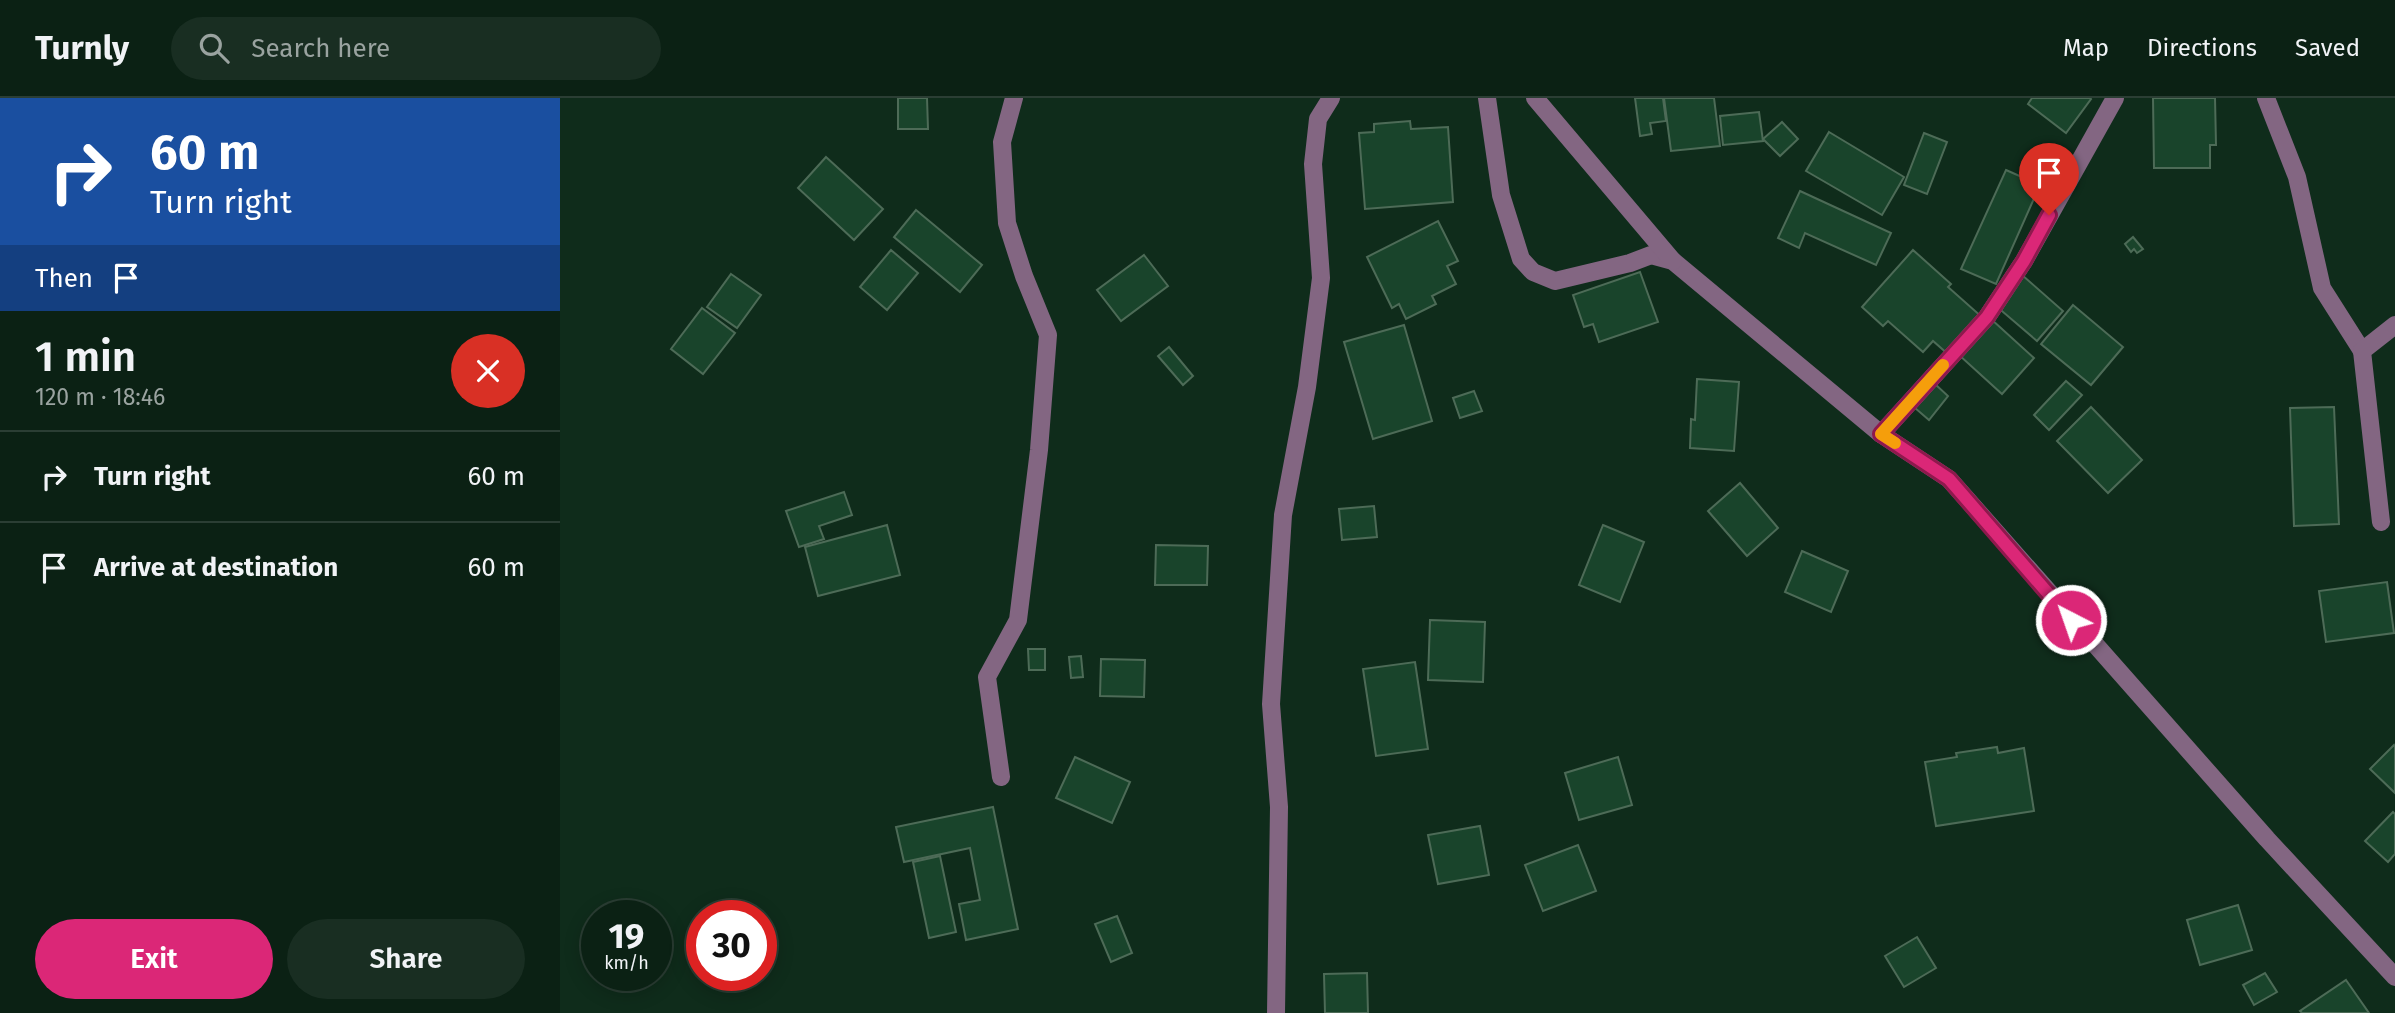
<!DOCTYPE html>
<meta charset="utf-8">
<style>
:root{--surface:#0b2114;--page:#192e22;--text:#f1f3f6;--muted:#9aa3a0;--line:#2b3e34;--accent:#db2777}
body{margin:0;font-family:"Fira Sans",sans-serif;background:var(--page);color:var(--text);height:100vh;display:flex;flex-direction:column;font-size:26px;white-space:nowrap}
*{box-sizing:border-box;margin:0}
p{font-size:23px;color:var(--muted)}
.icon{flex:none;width:38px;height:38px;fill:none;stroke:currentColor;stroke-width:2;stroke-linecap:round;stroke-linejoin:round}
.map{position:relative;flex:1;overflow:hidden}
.panel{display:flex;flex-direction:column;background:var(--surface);width:560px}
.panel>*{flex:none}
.banner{background:#1a4fa0;color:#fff;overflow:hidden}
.speed{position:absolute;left:21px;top:802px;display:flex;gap:14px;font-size:35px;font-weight:700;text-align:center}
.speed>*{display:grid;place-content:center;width:91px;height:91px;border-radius:50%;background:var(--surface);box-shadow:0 4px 18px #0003,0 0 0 2px var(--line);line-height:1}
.speed small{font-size:18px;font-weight:400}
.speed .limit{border:10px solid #d22;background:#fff;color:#111}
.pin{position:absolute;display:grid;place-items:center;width:60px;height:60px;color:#fff;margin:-72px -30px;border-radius:50% 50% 50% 0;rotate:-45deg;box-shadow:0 0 7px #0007}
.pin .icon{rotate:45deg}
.me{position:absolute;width:77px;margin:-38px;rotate:319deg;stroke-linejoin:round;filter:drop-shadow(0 0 5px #0008)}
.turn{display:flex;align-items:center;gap:24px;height:147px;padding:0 35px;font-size:32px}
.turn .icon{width:91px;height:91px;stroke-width:2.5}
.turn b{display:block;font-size:49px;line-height:60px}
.then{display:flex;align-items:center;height:66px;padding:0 35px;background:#0003;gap:14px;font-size:26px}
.round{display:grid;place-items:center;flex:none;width:74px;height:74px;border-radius:37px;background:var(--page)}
.overview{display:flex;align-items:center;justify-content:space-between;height:119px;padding:0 35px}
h1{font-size:42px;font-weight:600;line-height:52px}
.action{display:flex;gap:14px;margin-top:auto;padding:14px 35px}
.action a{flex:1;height:80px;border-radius:42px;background:var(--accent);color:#fff;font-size:28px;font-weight:600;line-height:80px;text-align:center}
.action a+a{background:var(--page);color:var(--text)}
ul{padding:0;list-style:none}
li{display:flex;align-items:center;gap:21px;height:91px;padding:0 35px;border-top:2px solid var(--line)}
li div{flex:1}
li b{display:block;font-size:26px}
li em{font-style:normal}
header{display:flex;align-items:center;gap:42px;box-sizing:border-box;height:98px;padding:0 35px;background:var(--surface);border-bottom:2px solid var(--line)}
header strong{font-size:33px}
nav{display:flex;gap:38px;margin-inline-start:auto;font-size:24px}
.search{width:490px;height:63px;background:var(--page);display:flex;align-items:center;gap:18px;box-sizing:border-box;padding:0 24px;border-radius:38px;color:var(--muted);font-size:26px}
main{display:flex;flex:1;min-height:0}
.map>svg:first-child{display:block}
</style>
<header>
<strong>Turnly</strong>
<div class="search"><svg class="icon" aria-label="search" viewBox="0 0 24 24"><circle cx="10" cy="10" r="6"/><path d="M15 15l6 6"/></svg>Search here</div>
<nav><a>Map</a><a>Directions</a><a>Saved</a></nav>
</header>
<main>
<section class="panel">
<div class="banner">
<div class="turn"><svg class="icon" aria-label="right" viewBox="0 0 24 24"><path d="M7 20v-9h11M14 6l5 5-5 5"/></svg><div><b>60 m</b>Turn right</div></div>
<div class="then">Then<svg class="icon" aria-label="arrive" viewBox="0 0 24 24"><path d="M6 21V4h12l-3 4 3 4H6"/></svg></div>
</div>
<div class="overview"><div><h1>1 min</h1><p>120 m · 18:46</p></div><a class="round" style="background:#d93025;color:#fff"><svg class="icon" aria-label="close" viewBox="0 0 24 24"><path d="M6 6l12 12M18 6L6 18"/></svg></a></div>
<ul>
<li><svg class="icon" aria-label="right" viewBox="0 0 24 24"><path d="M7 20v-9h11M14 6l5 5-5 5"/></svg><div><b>Turn right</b></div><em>60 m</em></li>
<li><svg class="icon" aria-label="arrive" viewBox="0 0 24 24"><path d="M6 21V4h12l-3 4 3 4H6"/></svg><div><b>Arrive at destination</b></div><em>60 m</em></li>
</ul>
<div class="action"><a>Exit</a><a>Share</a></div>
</section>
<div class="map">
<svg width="1835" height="915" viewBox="0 0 1835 915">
<rect width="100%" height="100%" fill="#0f2c1b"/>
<g fill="#19442b" stroke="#4d6b57" stroke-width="2">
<polygon points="338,0 367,0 368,31 338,31"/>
<polygon points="1075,0 1103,0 1106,23 1090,25 1092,36 1080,38"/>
<polygon points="1104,0 1154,0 1160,48 1111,53"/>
<polygon points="1472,0 1530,0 1531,1 1506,35 1468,6"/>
<polygon points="1593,0 1655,0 1656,47 1650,47 1650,70 1594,70"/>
<polygon points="1199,14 1203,43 1163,47 1160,18"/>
<polygon points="850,23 851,31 888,29 893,104 805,111 799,35 814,34 814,26"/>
<polygon points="1222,24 1238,41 1220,58 1203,41"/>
<polygon points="1269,34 1344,79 1322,117 1246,73"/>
<polygon points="1364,35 1387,44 1367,96 1344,87"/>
<polygon points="266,59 323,111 294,142 238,90"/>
<polygon points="1446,72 1480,87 1436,186 1401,171"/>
<polygon points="1240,93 1331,135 1316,167 1245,135 1239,150 1218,140"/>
<polygon points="356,112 422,167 400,194 334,139"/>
<polygon points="878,123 898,163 887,168 896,186 872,198 876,206 846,221 839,206 832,210 807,159"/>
<polygon points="1573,139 1583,151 1577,155 1574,151 1571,154 1565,146"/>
<polygon points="331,152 358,175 327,212 300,189"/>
<polygon points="1353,152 1391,186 1388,189 1423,220 1389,257 1373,243 1363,254 1328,223 1323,228 1302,209"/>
<polygon points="584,157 608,188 561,223 537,192"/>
<polygon points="1080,174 1098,224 1039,244 1033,226 1024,229 1013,197"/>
<polygon points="171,176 201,197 177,230 147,209"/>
<polygon points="1462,177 1503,213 1477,243 1436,208"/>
<polygon points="1513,207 1563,249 1531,287 1481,246"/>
<polygon points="142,210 175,235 143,276 111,251"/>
<polygon points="1431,221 1474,260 1442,296 1399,257"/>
<polygon points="844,227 872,323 813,341 784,244"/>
<polygon points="609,249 633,278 623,287 598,258"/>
<polygon points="1137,281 1179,284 1174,353 1130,350 1131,321 1135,322"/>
<polygon points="1506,283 1522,297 1489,332 1474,317"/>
<polygon points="1375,286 1388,298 1369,322 1355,310"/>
<polygon points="914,293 922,313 900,320 893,300"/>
<polygon points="1531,309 1582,362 1548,395 1497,343"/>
<polygon points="1774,309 1779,426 1734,428 1730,310"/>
<polygon points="1180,385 1218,430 1187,458 1148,413"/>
<polygon points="284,394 292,417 259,428 264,441 239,449 226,413"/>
<polygon points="814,408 817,439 782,442 779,411"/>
<polygon points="327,427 340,477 258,498 245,449"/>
<polygon points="1043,427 1084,444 1060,504 1019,487"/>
<polygon points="596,447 648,448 647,487 595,487"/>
<polygon points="1242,453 1288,473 1271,514 1225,494"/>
<polygon points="1827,484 1834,535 1766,544 1759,493"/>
<polygon points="870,522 925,524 923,584 868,582"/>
<polygon points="468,551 485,551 485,572 469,572"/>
<polygon points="521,558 523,579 511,580 509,559"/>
<polygon points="541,561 585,562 584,599 540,598"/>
<polygon points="855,564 868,651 816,658 803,571"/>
<polygon points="1834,647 1835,649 1835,695 1810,671"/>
<polygon points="1437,649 1438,655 1464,650 1474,713 1376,728 1365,664 1397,659 1396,655"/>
<polygon points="515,659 570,684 552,725 496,700"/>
<polygon points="1058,659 1072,707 1019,722 1005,675"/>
<polygon points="433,709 458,831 406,842 399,806 420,802 410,750 344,764 336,729"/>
<polygon points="1833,714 1835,716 1835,756 1828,764 1805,743"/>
<polygon points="920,728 929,777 878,786 868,737"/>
<polygon points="1018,747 1036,793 983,813 965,767"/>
<polygon points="380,758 396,834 369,840 353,764"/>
<polygon points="1678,807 1692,852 1640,867 1627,822"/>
<polygon points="557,818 572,855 551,864 535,826"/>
<polygon points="1357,839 1376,870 1344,889 1325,858"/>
<polygon points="807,875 808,915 765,915 764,876"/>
<polygon points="1705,875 1717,894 1694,907 1683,887"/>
<polygon points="1786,882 1809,915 1742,915 1740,913"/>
</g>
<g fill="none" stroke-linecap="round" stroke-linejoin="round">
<g stroke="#836682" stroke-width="18">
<polyline points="927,0 941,97 961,161 973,174 995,183 1070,165 1091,157 1113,163 1321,336 1389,381 1707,741 1835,879"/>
<polyline points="975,0 1113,163"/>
<polyline points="1706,0 1737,79 1762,190 1802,253"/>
<polyline points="1321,336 1427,219 1464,163 1555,0"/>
<polyline points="1821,424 1802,253 1835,227"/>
<polyline points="441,679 427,579 458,522 479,352 488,237 464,178 447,125 442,44 454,0"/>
<polyline points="716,915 719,709 711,606 723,417 747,289 761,180 753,66 758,21 771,0"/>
</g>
</g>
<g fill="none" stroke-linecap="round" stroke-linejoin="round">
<g stroke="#8e194d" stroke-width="18">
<polyline id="route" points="1489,117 1464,163 1427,219 1321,336 1389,381 1511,522"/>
</g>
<use href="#route" stroke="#db2777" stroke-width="12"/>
<polyline stroke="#f59e0b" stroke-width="12" points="1335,345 1321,336 1383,267"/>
</g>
</svg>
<div class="speed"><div>19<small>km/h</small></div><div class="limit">30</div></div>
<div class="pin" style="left:1489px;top:117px;background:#d93025"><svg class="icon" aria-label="arrive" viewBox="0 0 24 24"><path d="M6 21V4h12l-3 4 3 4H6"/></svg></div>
<svg class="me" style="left:1511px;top:522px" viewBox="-20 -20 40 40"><circle r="17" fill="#db2777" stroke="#fff" stroke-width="3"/><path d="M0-11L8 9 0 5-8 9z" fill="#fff"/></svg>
</div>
</main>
